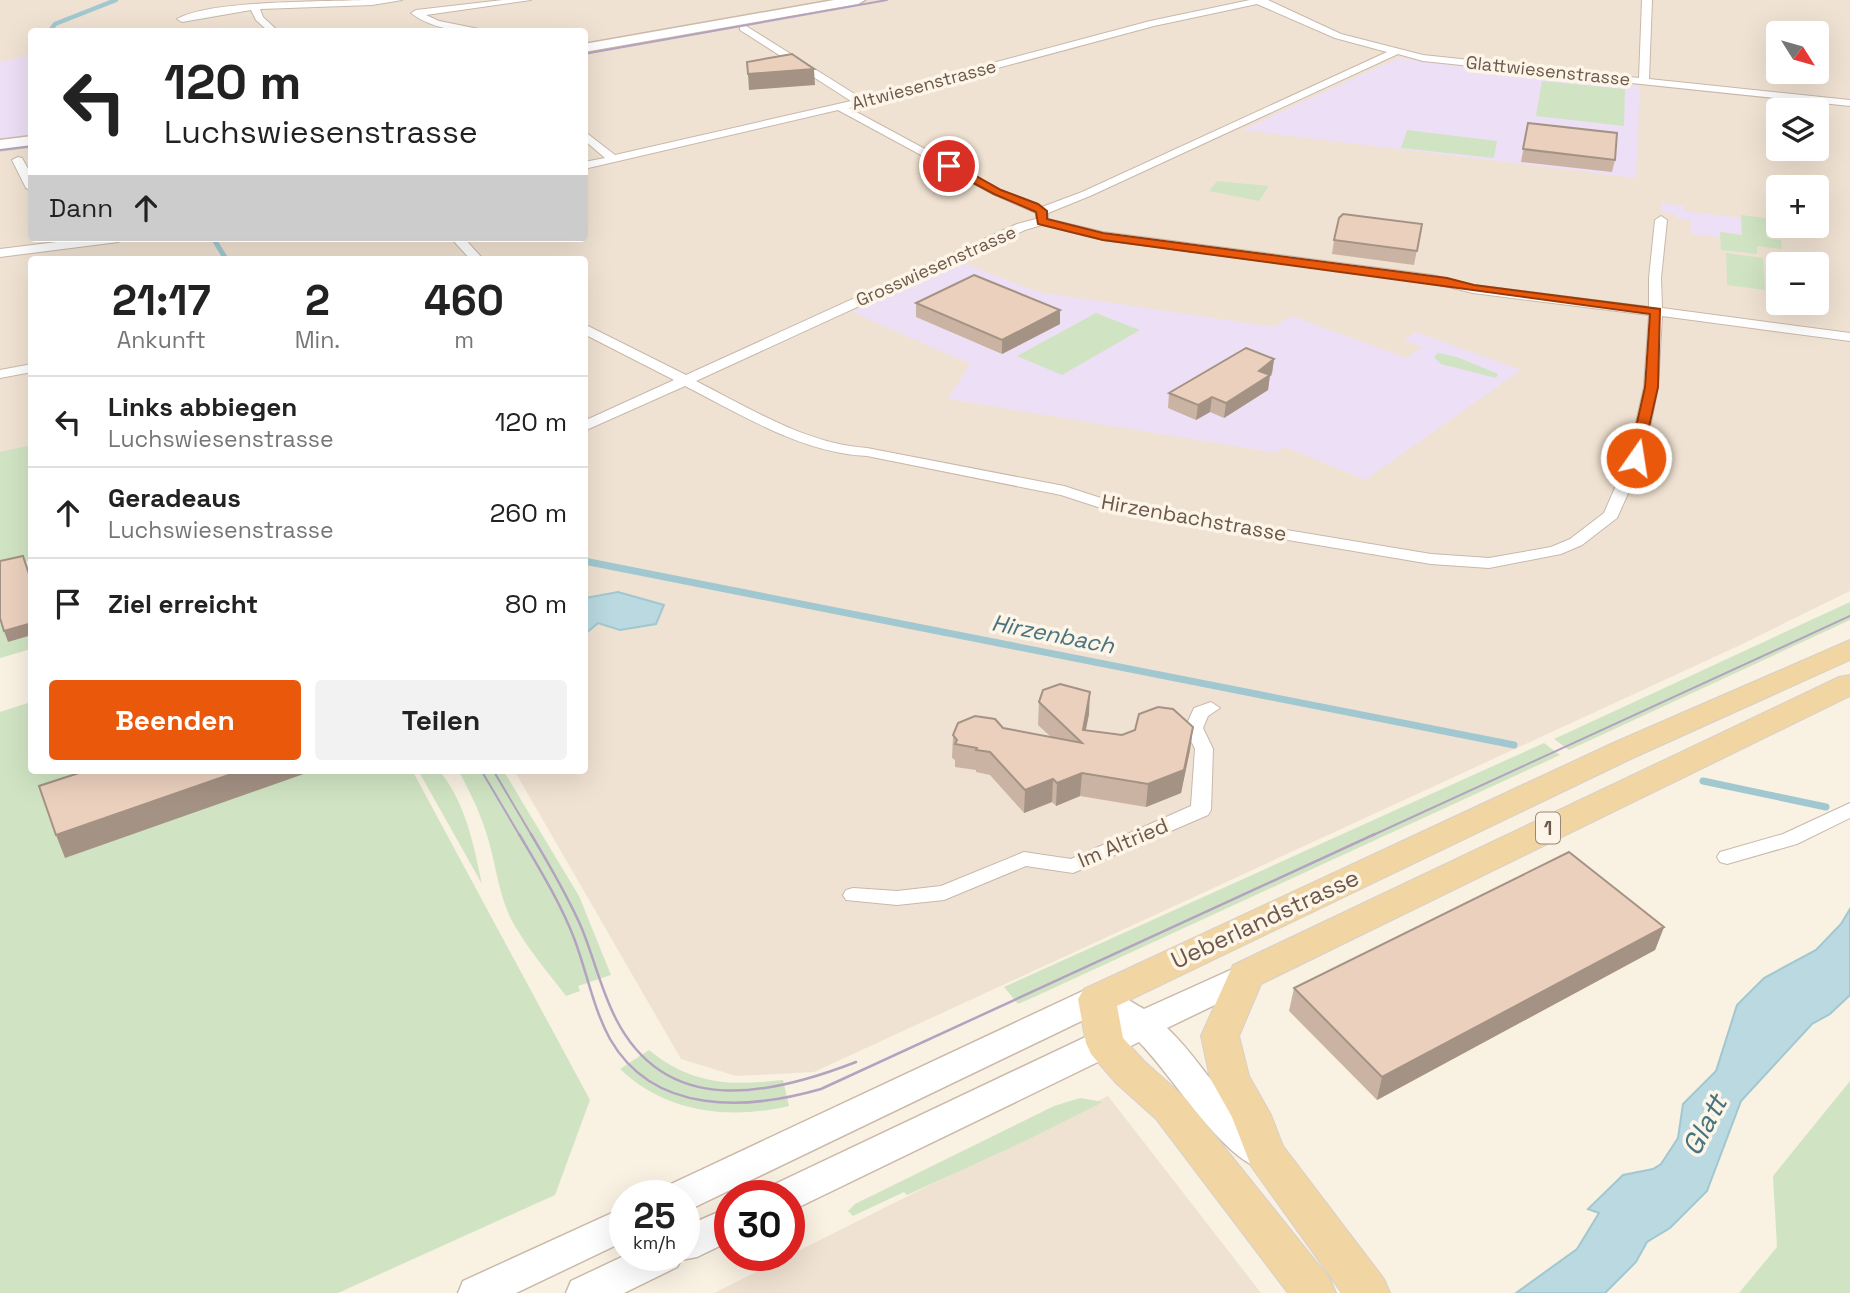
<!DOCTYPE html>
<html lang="de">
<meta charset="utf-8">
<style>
:root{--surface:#fff;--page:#f2f2f2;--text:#222;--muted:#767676;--line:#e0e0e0;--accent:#ea580c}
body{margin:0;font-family:"Space Grotesk",sans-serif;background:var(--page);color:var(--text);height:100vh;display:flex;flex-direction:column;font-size:26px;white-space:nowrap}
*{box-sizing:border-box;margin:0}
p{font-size:23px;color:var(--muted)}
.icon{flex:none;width:38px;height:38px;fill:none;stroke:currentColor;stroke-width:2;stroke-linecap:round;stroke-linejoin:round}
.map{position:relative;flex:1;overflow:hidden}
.panel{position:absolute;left:28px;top:256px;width:560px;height:518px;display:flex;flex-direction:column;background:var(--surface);border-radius:7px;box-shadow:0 7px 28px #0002}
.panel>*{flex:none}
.banner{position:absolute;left:28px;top:28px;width:560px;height:214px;border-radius:7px;box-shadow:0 7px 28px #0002;background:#fff;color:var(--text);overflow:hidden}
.needle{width:46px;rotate:127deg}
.controls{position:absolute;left:1766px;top:21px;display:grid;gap:14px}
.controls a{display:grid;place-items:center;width:63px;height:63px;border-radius:7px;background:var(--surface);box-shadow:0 7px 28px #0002;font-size:35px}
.speed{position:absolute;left:609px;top:1180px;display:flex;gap:14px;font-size:35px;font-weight:700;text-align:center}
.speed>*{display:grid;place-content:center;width:91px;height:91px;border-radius:50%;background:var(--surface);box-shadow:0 7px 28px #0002;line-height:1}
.speed small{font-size:18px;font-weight:400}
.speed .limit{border:10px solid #d22;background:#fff;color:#111}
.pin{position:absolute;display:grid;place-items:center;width:60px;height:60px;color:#fff;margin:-30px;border:4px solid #fff;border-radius:50%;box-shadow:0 2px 7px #0007}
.me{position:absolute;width:77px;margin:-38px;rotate:13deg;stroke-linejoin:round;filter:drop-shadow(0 0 5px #0008)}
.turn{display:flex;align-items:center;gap:24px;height:147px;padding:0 21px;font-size:32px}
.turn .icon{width:91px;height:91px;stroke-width:2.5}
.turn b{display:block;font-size:49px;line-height:60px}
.then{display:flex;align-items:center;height:66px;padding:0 21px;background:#0003;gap:14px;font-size:26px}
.eta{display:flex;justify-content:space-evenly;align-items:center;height:119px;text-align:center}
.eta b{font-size:42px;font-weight:700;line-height:49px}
.cta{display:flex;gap:14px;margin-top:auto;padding:14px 21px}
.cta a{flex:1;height:80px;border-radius:7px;background:var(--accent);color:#fff;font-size:28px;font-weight:700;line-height:80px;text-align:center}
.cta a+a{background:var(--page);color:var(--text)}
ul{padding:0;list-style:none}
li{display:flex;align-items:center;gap:21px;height:91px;padding:0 21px;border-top:2px solid var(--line)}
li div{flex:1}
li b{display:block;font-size:26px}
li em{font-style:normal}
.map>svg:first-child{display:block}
</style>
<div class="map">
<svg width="1850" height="1293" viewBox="0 0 1850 1293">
<rect width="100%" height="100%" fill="#f9f1e2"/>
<g fill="#f0e2d2" fill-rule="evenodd">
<path d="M0,0H1850V591L1736,647L814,1072L736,1076L681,1059L514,770H584V259H32L31,450L0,458ZM32,32H584V238H32ZM1778,33H1816V72H1778ZM1778,110H1816V149H1778ZM1778,187H1816V226H1778ZM1778,264H1816V303H1778Z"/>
<polygon points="1108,1096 1261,1293 714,1293"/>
</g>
<g fill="#eddff5">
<polygon points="31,55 31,136 0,141 0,62"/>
<polygon points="1398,58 1637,85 1640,88 1636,178 1242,130"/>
<polygon points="1662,203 1684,206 1685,211 1741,218 1742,235 1721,232 1720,237 1691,234 1690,220 1676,218 1675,214 1662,212"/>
<polygon points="961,262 1038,292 1273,327 1292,316 1406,358 1423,347 1404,340 1416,332 1521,370 1365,480 1285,447 1276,453 948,399 970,364 852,312"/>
</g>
<g fill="#d0e4c3">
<polygon points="1542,81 1625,89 1624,126 1536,116"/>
<polygon points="1407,130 1497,141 1494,158 1401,148"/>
<polygon points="1217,181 1269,186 1259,201 1209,191"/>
<polygon points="1741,215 1775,219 1776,231 1767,230 1767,238 1781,240 1782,249 1757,246 1757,254 1721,250 1720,232 1742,235"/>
<polygon points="1726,253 1763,258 1765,290 1727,285"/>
<polygon points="1096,313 1140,330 1062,375 1017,356"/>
<polygon points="1438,353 1457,357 1498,374 1496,378 1441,364 1434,357"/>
<polygon points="31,445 31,560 0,569 0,452"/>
<polygon points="1850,602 1850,620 1569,750 1554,739"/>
<polygon points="0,619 8,642 31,635 31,649 0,658"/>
<polygon points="31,702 32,770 412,770 590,1100 555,1195 338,1293 0,1293 0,712"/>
<polygon points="1544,743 1560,755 1034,997 1018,1004 1004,987"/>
<path d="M418,770H439C466,804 473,842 482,884Z"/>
<path d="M458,770H503L579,896L611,975L578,986L580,991L566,996C547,971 525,946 510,917C497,889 495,857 485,829C478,808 468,788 458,770Z"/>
<path d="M649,1050C692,1085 730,1086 783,1080L789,1106C729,1120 666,1113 620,1069Z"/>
<polygon points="1850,1081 1850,1293 1739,1293 1777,1247 1773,1176"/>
<polygon points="1080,1098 1103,1102 1027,1140 907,1195 904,1192 853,1216 848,1211 855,1204 1054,1106"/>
</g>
<g fill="#bad9e0" stroke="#a1c8d0" stroke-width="2">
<polygon points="618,592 664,605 656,624 620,630 598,623 585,634 585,598"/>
<polygon points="1850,909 1850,995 1830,1014 1812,1024 1741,1101 1707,1191 1670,1228 1647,1242 1636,1262 1605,1293 1516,1293 1577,1249 1599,1213 1588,1209 1623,1175 1653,1169 1661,1164 1678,1138 1683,1104 1716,1071 1737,1005 1764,978 1816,950 1841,924"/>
</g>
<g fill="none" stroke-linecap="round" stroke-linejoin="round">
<polyline stroke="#a1c8d0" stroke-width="4.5" points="49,32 55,24 116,0"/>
<polyline stroke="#a1c8d0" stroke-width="5" points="213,238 226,259"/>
<g stroke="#a1c8d0" stroke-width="7">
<polyline points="584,561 1514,745"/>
<polyline points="1703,781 1826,807"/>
</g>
<g stroke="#c8b8ab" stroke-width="2">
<g id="street">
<path d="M363,0H402L372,5L260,9L263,17L279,32H269L256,20L251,10L182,22L177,19C210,0 321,2 363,0Z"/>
<path d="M503,0H531L426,15L439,21L494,32C467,32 434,31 411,13L416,10Z"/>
<path d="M1250,0H1268L1341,34L1423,55L1639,78L1642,0H1652L1649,79L1850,100V106L1423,61L1398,54L1090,196L1048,213V219L1103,232L1432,275L1473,285L1649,307V278L1655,220L1661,216L1667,220L1661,278L1662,308L1850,333V341L1662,316L1658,387L1644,458L1617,518L1582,545L1561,554L1489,568L1431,564L1104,509L1061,495L867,456C802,453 742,415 685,386L584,431V421L674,380L584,334V324L686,375L1017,224L1036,219V213L993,194L838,110L584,169V162L605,158L584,140V131L615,155L851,101L740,30V26H746L861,98L1150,21ZM1257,4L1335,38L1387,52L1082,192L1042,207L1001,190L849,108L1154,26ZM1042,225L1103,240L1432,283L1473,293L1649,315L1644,387L1628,458L1604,513L1570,539L1551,547L1489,558L1431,554L1107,500L1064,486L867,448C806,444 749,408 696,381L1025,230Z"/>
<polygon points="18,157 22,158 32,176 32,191 26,188 12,160"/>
<polygon points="89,238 124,238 118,242 0,257 0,249"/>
<polygon points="451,238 464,238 483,259 470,259"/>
<polygon points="32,364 32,372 0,378 0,370"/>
<polygon points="1211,702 1220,708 1208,716 1203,728 1213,749 1211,810 1208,815 1073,873 1026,866 944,900 897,905 846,900 843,895 846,890 853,888 897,891 941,886 1024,852 1071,859 1191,806 1195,749 1185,728 1194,708"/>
<polygon points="1850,803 1850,818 1797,844 1727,864 1720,862 1717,857 1720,852 1783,834"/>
</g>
</g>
<g stroke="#cbb9a9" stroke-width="3">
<g id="secondary">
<polygon points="834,0 865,0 858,4 584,52 584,44"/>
<polygon points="32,136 32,146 0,150 0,140"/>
<path d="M1246,963L1258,966L1262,975L1258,984L1167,1028C1194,1053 1213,1086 1238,1113C1253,1129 1273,1135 1283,1154L1278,1165C1273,1166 1268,1169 1262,1168C1224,1161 1169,1071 1139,1042L801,1206L789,1210V1195H770L775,1184L1113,1024L1096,1014L697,1206L684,1211V1195H666L671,1184L1085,990C1107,983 1125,999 1144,1009Z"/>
<polygon points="625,1207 625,1241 516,1293 458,1293 463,1281"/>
<polygon points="730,1207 730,1241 697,1257 681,1260 677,1267 624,1293 566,1293 571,1281 626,1255 684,1255 684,1227"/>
</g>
</g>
<g stroke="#d6d0cd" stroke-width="2">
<g id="primary">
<polygon points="1850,640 1850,660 1635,757 1117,1006 1123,1038 1144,1061 1184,1097 1330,1279 1336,1293 1288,1293 1156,1119 1116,1083 1091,1054 1086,1043 1078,999 1084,989 1613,743"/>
<polygon points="1850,675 1850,696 1261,984 1239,1036 1249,1076 1271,1115 1283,1146 1384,1279 1390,1293 1342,1293 1251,1166 1232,1117 1210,1078 1201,1036 1233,965 1839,677"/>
</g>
</g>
<use href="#street" fill="#fff" fill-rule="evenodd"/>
<use href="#secondary" fill="#fff" fill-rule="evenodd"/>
<use href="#primary" fill="#f1d5a2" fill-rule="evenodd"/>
<g stroke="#b3a3c0" stroke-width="2">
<polyline points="584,54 887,0"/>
<polyline points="0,150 32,146"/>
<polyline points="481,770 520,836"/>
<polyline points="493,770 532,836"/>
<polyline points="1371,836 1850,616"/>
</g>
<g stroke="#b3a3c0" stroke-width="2.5">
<path d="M519,834C539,868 560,902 574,938C587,972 593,1008 610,1039C654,1116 748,1110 821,1089L1375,834"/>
<path d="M531,834C549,865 568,896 582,929C594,958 601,990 616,1019C667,1119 771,1095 856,1062"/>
</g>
</g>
<g fill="#cab3a3">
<polygon points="1528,123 1615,160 1612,172 1521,162"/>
<polygon points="1422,224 1414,265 1332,254 1334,240"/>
<polygon points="916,303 1060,310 1060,324 1002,354 916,317"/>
<polygon points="1274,359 1272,373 1270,375 1268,390 1224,418 1210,412 1196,420 1168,408 1169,393"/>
<polygon points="1039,702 1089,714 1086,730 1122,735 1193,727 1190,750 1181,793 1146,807 1080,796 1056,806 1052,802 1024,813 990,775 976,772 976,770 955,767 955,760 952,758 953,735 1003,728 1051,737 1038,725"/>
<polygon points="1664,927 1655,950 1377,1100 1289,1011 1294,988"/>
</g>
<g fill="#a49284">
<polygon points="814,69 815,85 749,90 748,74"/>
<polygon points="1060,310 1060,324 1002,354 1002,340"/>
<polygon points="1274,359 1272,373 1269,376 1270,375 1268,390 1224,418 1226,403 1259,371"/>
<polygon points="1212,397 1210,412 1196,420 1198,405"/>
<polygon points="32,623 32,635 8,642 4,631"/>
<polygon points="1090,692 1089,714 1081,752 1083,730"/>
<polygon points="1193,727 1190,750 1181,793 1146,807 1148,784"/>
<polygon points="243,770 315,770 65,858 56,835"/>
<polygon points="1082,773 1080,796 1056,806 1057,783"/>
<polygon points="1053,779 1052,802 1024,813 1025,790"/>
<polygon points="1664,927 1655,950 1377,1100 1382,1077"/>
</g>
<g fill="#ebd0bd" stroke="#a49284" stroke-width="2">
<polygon points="792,54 814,69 748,74 747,62"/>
<polygon points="1528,123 1617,133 1615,160 1523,149"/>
<polygon points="1343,214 1422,224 1417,251 1334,240 1339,218"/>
<polygon points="974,275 1060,310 1002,340 916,303"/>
<polygon points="1246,348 1274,359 1259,371 1270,375 1226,403 1212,397 1198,405 1169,393"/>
<polygon points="23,556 32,583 32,623 4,631 0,618 0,561"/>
<polygon points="1060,684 1090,692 1083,730 1122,735 1135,730 1139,714 1158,707 1173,709 1193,727 1184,770 1148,784 1082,773 1057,783 1053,779 1025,790 990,752 976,750 977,748 955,744 957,740 953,735 958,723 975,716 995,719 1003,728 1082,743 1039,702 1043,690"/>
<polygon points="88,770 243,770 56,835 39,786"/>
<polygon points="1569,852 1664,927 1382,1077 1294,988"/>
</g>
<polygon fill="#ea580c" stroke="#983908" stroke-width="2" points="945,163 953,163 1001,190 1038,204 1047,211 1047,219 1103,233 1447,278 1474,285 1660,309 1658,387 1642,458 1636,462 1629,458 1645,387 1650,314 1103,240 1038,224 1036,212 994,194 945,168"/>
<g text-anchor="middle" stroke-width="7" stroke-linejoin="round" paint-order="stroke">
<g font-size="18" fill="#6d584c" stroke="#fcf5e8">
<text transform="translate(1548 71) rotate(6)" y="6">Glattwiesenstrasse</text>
<text transform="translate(924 85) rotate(-15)" y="6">Altwiesenstrasse</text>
<text transform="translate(936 266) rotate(-24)" y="6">Grosswiesenstrasse</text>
</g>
<rect fill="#fcf5e8" stroke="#98877b" stroke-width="2" x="1536" y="812.5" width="24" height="31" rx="5"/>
<g font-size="19" font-weight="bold" fill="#6d584c">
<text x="1548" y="835">1</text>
</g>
<g font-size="21" fill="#6d584c" stroke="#fcf5e8">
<text transform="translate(1194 518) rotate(10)" y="7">Hirzenbachstrasse</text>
<text transform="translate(1123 843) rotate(-23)" y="7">Im Altried</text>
</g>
<g font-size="23" font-style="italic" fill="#48747f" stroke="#fcf5e8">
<text transform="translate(1053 634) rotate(11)" y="8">Hirzenbach</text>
</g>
<g font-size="24" fill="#6d584c" stroke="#fcf5e8">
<text transform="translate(1265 919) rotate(-25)" y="8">Ueberlandstrasse</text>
</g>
<g font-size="28" font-style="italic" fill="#48747f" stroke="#fcf5e8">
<text transform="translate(1704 1125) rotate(-62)" y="10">Glatt</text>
</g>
</g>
</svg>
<div class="controls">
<a><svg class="needle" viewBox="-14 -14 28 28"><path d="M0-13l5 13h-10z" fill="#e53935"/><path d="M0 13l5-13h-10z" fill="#767676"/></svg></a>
<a><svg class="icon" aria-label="layers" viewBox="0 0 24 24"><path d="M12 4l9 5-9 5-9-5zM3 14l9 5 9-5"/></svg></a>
<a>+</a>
<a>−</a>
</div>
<div class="speed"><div>25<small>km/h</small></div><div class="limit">30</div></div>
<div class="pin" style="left:949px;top:166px;background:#d93025"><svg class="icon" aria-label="arrive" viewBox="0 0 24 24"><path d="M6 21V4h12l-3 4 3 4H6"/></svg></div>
<svg class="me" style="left:1636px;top:458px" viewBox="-20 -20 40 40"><circle r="17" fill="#ea580c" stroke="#fff" stroke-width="3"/><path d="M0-11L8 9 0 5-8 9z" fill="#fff"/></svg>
<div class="banner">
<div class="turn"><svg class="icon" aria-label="left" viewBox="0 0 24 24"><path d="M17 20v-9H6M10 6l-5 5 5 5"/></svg><div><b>120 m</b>Luchswiesenstrasse</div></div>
<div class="then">Dann<svg class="icon" aria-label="ahead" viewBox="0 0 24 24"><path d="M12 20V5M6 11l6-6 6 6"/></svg></div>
</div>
<section class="panel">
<div class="eta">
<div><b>21:17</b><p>Ankunft</p></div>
<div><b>2</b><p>Min.</p></div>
<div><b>460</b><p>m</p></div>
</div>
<ul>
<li><svg class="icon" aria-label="left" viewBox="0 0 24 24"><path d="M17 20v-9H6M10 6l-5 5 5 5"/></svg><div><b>Links abbiegen</b><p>Luchswiesenstrasse</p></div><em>120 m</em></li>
<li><svg class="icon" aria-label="ahead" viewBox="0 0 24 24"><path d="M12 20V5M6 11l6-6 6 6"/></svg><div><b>Geradeaus</b><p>Luchswiesenstrasse</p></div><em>260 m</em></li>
<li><svg class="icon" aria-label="arrive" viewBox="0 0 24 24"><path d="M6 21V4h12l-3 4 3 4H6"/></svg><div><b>Ziel erreicht</b></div><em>80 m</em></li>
</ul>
<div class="cta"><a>Beenden</a><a>Teilen</a></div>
</section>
</div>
